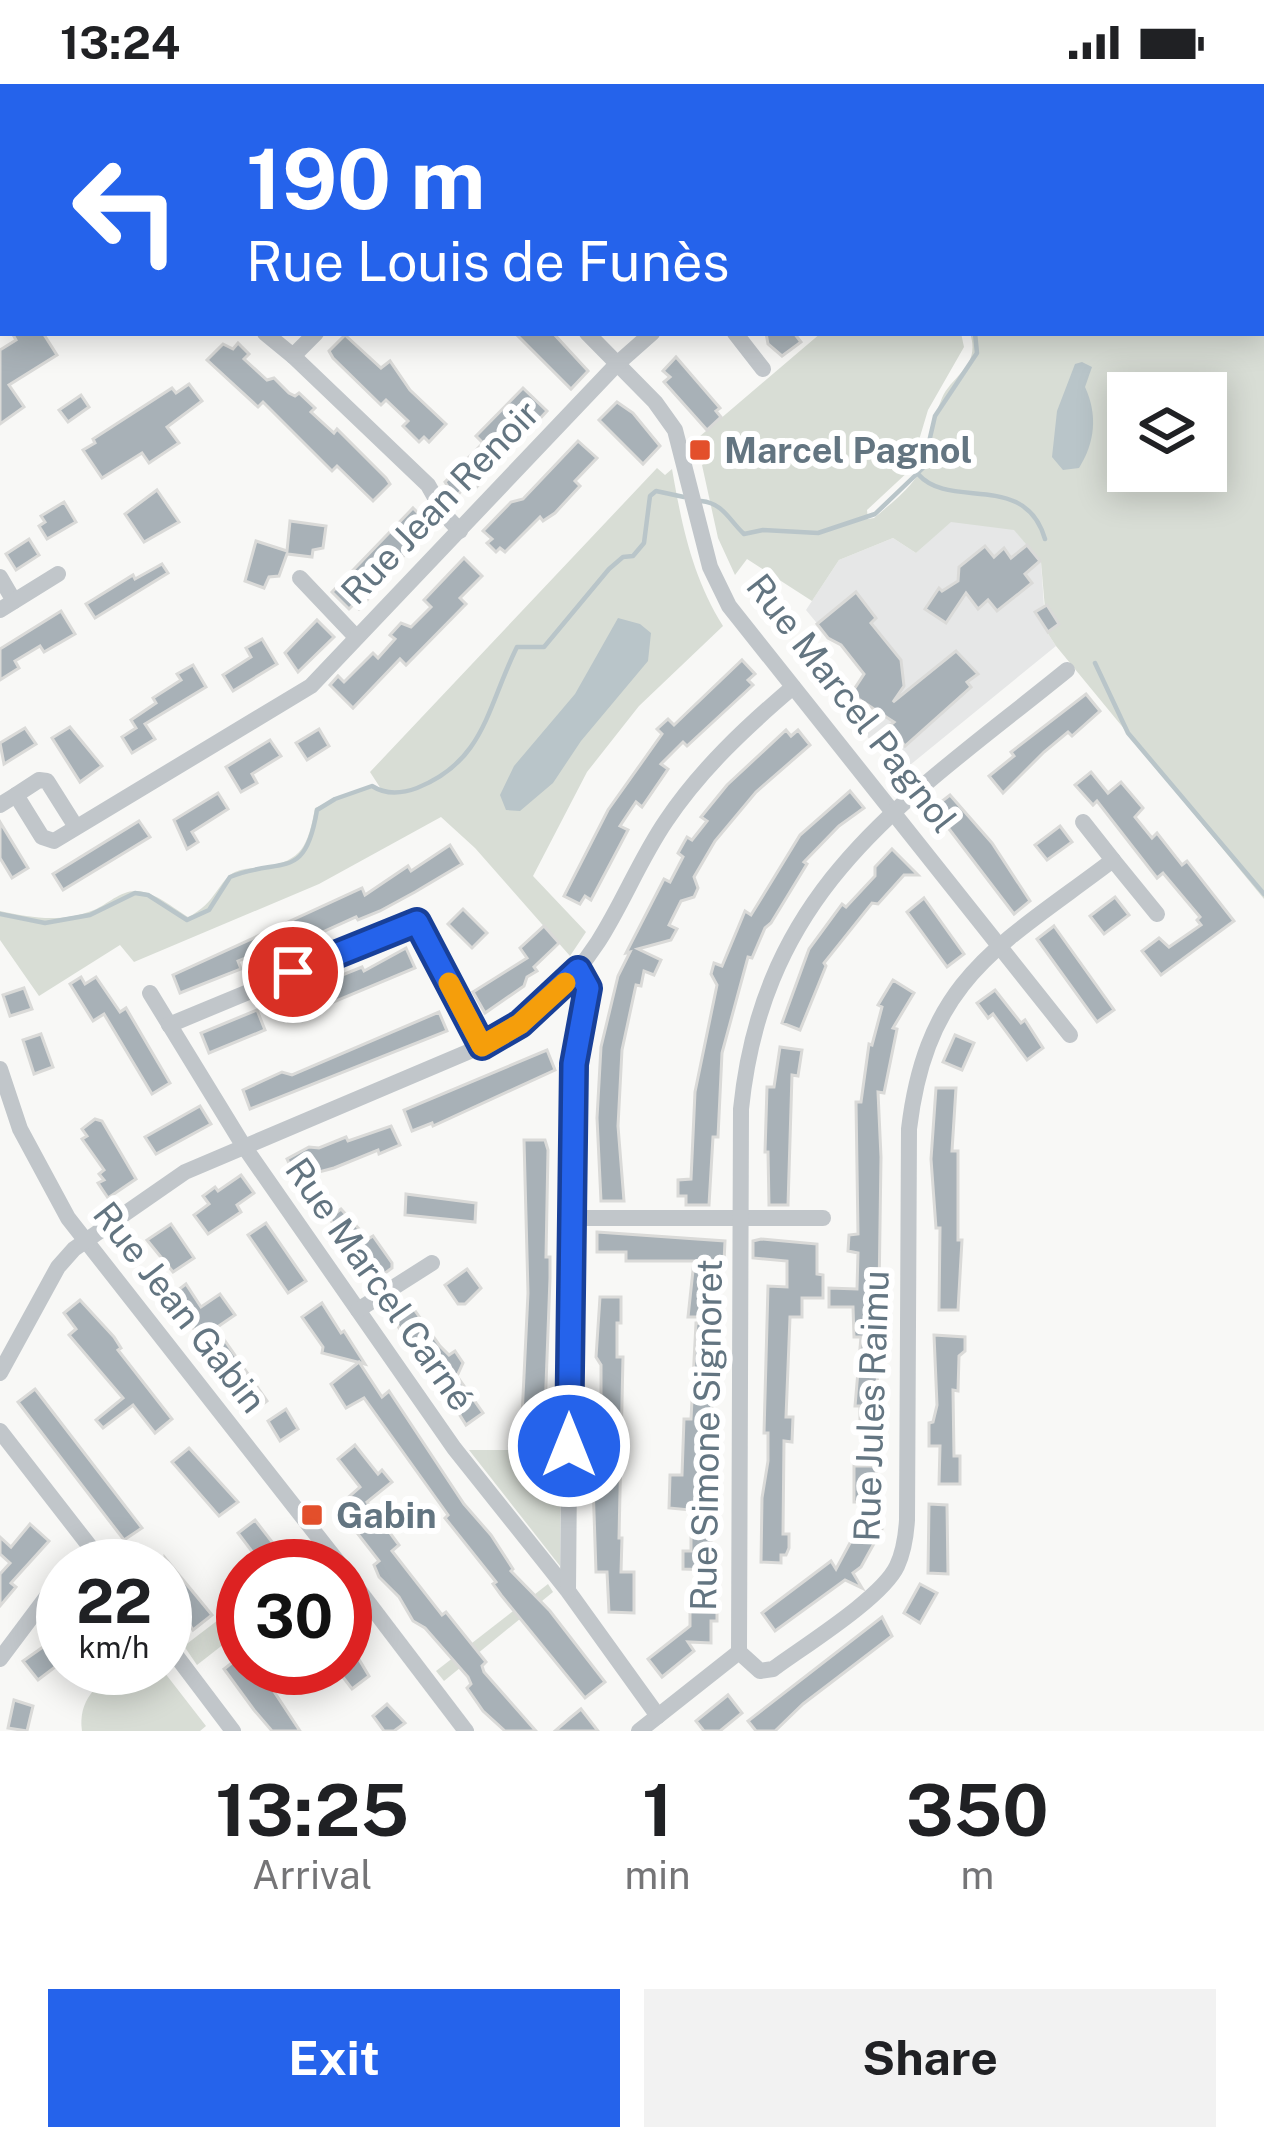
<!DOCTYPE html>
<meta charset="utf-8">
<style>
:root{--surface:#fff;--page:#f2f2f2;--text:#202124;--muted:#757577;--accent:#2563eb}
body{margin:0;font-family:"Public Sans",sans-serif;background:var(--page);color:var(--text);height:100vh;display:flex;flex-direction:column;font-size:45px;white-space:nowrap}
*{box-sizing:border-box;margin:0}
p{font-size:39px;color:var(--muted)}
.icon{flex:none;width:66px;height:66px;fill:none;stroke:currentColor;stroke-width:2;stroke-linecap:round;stroke-linejoin:round}
.map{position:relative;height:1647px;overflow:hidden}
.side{display:flex;flex-direction:column;background:var(--surface);flex:1}
.side>*{flex:none}
.banner{position:absolute;left:0px;top:0px;width:1266px;height:252px;box-shadow:0 6px 30px #0003;background:#2563eb;color:#fff;overflow:hidden}
.controls{position:absolute;left:1107px;top:288px;display:grid;gap:24px}
.controls a{display:grid;place-items:center;width:120px;height:120px;border-radius:0px;background:var(--surface);box-shadow:0 6px 30px #0003;font-size:60px}
.speed{position:absolute;left:36px;top:1455px;display:flex;gap:24px;font-size:60px;font-weight:700;text-align:center}
.speed>*{display:grid;place-content:center;width:156px;height:156px;border-radius:50%;background:var(--surface);box-shadow:0 6px 30px #0003;line-height:1}
.speed small{font-size:30px;font-weight:400}
.speed .limit{border:18px solid #d22;background:#fff;color:#111}
.pin{position:absolute;display:grid;place-items:center;width:102px;height:102px;color:#fff;margin:-51px;border:6px solid #fff;border-radius:50%;box-shadow:0 3px 12px #0007}
.me{position:absolute;width:132px;margin:-66px;rotate:0deg;stroke-linejoin:round;filter:drop-shadow(0 0 9px #0008)}
.turn{display:flex;align-items:center;gap:42px;height:252px;padding:0 48px;font-size:54px}
.turn .icon{width:156px;height:156px;stroke-width:2.5}
.turn b{display:block;font-size:84px;line-height:102px}
.eta{display:flex;justify-content:space-evenly;align-items:center;height:204px;text-align:center}
.eta b{font-size:72px;font-weight:700;line-height:84px}
.button{display:flex;gap:24px;margin-top:auto;padding:24px 48px}
.button a{flex:1;height:138px;border-radius:0px;background:var(--accent);color:#fff;font-size:48px;font-weight:700;line-height:138px;text-align:center}
.button a+a{background:var(--page);color:var(--text)}
.status{display:flex;justify-content:space-between;align-items:center;height:84px;padding:0 60px;background:var(--surface);direction:ltr}
.status svg{height:33px;fill:currentColor}
.map>svg:first-child{display:block}
</style>
<div class="status"><b>13:24</b><svg viewBox="0 0 49 12"><path d="M0 12V9h3v3zM5 12V6h3v6zM10 12V3h3v9zM15 12V0h3v12zM26 1h20v11H26zM47 4h2v5h-2z"/></svg></div>
<div class="map">
<svg width="1264" height="1647" viewBox="0 0 1264 1647">
<rect width="100%" height="100%" fill="#f8f8f6"/>
<polygon fill="#e6e7e7" points="951,437 1014,445 1041,478 1044,522 1035,529 1056,562 899,690 865,650 883,624 872,591 850,572 853,568 833,553 830,555 806,526 839,476 893,454 916,469"/>
<g fill="#d8ddd5" fill-rule="evenodd">
<path d="M1263,102L1264,103V815L1056,562L1047,548L1041,478L1014,446L951,438L916,469L893,454L839,476L812,517L747,475L735,491L718,454L702,381L707,378L699,353L821,249H961L964,263L928,326L910,386L867,426L868,435L874,434C887,423 914,402 920,386C929,363 932,337 942,314C953,290 981,283 970,249H1263ZM1128,309H1206V387H1128Z"/>
<path d="M657,384L665,391L672,385C682,442 692,492 723,542L639,622L587,688L533,792L586,848L570,872L475,764L441,733L319,800L134,878L120,861L39,912L0,856V827C33,834 61,839 94,826C108,820 121,806 137,807C155,808 173,824 188,833C216,820 219,795 235,788C243,784 255,784 264,783C303,777 308,761 315,724L373,701L381,705L370,688Z"/>
<polygon points="469,1366 561,1366 560,1483 560,1482"/>
<polygon points="548,1500 553,1508 444,1597 436,1587"/>
<polygon points="243,1517 243,1545 197,1581 184,1562"/>
<path d="M118,1584H161L206,1642L200,1647H82C78,1616 96,1602 118,1584Z"/>
</g>
<g fill="#b9c5c9">
<path d="M1082,278L1092,283L1085,303C1098,331 1095,359 1079,384L1063,386L1052,373L1057,327L1075,280Z"/>
<polygon points="618,534 640,540 651,549 648,577 581,657 553,699 520,727 506,726 500,711 514,682 575,610"/>
</g>
<g fill="none" stroke-linecap="round" stroke-linejoin="round">
<g stroke="#b9c5c9" stroke-width="4.5">
<polyline points="1001,3 1002,0"/>
<path d="M918,390C950,427 1025,386 1045,455"/>
<path d="M701,417C723,419 729,436 744,450L763,446L818,449L875,430L923,384L935,332L977,269L975,249"/>
<polyline points="1095,579 1128,649 1264,810"/>
<path d="M0,830L45,839L90,831L135,809L148,811L187,836L209,826L230,793C282,772 305,799 317,726L335,715L372,702C386,711 401,710 417,704C485,677 487,623 517,563H544L609,485L623,473L633,472L644,459L650,412L656,407L684,413"/>
</g>
</g>
<g fill="#a8b1b7" stroke="#dadad8" stroke-width="3">
<polygon points="12,249 43,249 57,271 9,301 24,323 0,340 0,266 16,256"/>
<polygon points="515,249 553,249 588,287 571,305"/>
<polygon points="766,249 794,249 801,258 782,272 768,260"/>
<polygon points="345,251 381,284 390,277 410,306 446,340 429,358 424,353 419,358 403,342 408,337 386,316 381,321 333,274 329,267"/>
<polygon points="238,259 249,270 244,275 267,296 274,294 289,309 295,312 299,309 315,324 311,328 334,349 337,345 386,394 390,400 373,417 337,382 332,387 263,318 258,323 207,276 223,260 233,265"/>
<polygon points="676,273 720,324 716,327 721,333 707,346 664,298 670,293 663,287"/>
<polygon points="189,300 202,317 167,343 179,359 149,379 142,369 102,394 83,366 95,359 93,355 172,304 176,309"/>
<polygon points="523,304 547,327 473,407 466,410 462,406 455,414 445,398 451,392 446,388 456,378 460,382 483,359 476,352"/>
<polygon points="81,311 89,323 68,338 59,326"/>
<polygon points="617,318 633,329 660,362 643,380 599,336"/>
<polygon points="578,357 597,374 575,397 580,402 555,429 543,437 540,433 505,468 500,464 496,468 487,459 492,455 483,447 511,418 523,415"/>
<polygon points="157,406 179,438 144,458 125,430"/>
<polygon points="64,418 76,438 47,455 39,442 45,438 41,432"/>
<polygon points="413,424 432,443 371,505 374,508 359,525 354,520 349,525 332,508"/>
<polygon points="290,437 326,442 323,464 313,466 312,473 287,470 279,492 269,493 264,504 245,497 256,457 287,467"/>
<polygon points="29,455 39,471 16,486 6,470"/>
<polygon points="1027,461 1040,477 1025,490 1032,499 997,527 988,516 978,525 966,509 946,539 925,525 939,504 942,507 958,497 959,483 985,462 994,473 1004,464 1011,474"/>
<polygon points="464,474 482,492 460,514 466,520 406,581 400,575 353,624 330,601 338,592 344,598 373,569 378,574 395,555 390,551 401,539 411,543 431,523 424,516"/>
<polygon points="162,480 168,489 95,534 86,520 133,491 135,495"/>
<polygon points="856,508 876,534 871,539 901,576 904,602 893,618 956,567 978,590 967,598 971,603 905,662 889,642 894,638 851,610 864,590 841,561 828,554 817,540"/>
<polygon points="1047,521 1059,540 1048,548 1035,528"/>
<polygon points="61,527 75,550 44,568 40,562 15,577 19,584 0,596 0,565"/>
<polygon points="317,536 334,553 298,588 285,569"/>
<polygon points="262,555 277,580 233,607 223,591 251,573 246,564"/>
<polygon points="742,576 755,590 748,596 753,601 687,662 683,658 661,680 668,685 642,723 636,718 620,742 628,746 591,816 585,812 580,820 564,812 608,726 662,650 657,645 668,635 674,641"/>
<polygon points="193,581 206,603 145,640 155,655 132,669 122,653 136,644 131,636 156,619 153,614 181,596 177,590"/>
<polygon points="1086,610 1100,627 1072,652 1068,648 1044,668 1003,709 989,692 1014,672 1011,668"/>
<polygon points="70,643 102,682 80,698 52,654"/>
<polygon points="25,644 36,660 4,680 0,659"/>
<polygon points="319,645 329,662 307,676 296,659"/>
<polygon points="786,646 791,652 798,646 810,661 756,708 715,757 694,793 698,804 694,813 681,817 669,841 677,845 671,856 638,865 661,876 654,891 644,887 641,902 636,901 622,966 618,1042 624,1117 601,1117 597,1034 601,963 618,892 630,868 626,869 664,795 670,798 683,773 678,769 687,753 692,756 707,737 701,733 727,701"/>
<polygon points="270,656 281,672 252,690 257,699 241,708 226,683"/>
<polygon points="1091,688 1108,709 1121,698 1143,724 1135,733 1152,754 1157,749 1182,781 1187,777 1234,837 1161,891 1142,867 1159,854 1169,863 1201,841 1197,836 1200,833 1163,789 1157,794 1097,717 1093,721 1075,701"/>
<polygon points="850,707 864,724 839,742 804,778 807,780 771,839 765,844 752,874 748,873 722,969 718,1053 713,1053 709,1121 686,1121 686,1112 678,1112 678,1096 691,1095 695,1008 717,901 711,890 714,879 722,882 745,827 751,831 800,751"/>
<polygon points="218,709 228,725 192,748 198,758 187,765 174,736"/>
<polygon points="950,711 992,759 1030,817 1014,830 933,724"/>
<polygon points="139,737 150,753 63,806 53,790"/>
<polygon points="0,738 28,784 12,794 0,774"/>
<polygon points="1060,742 1072,758 1047,776 1035,761"/>
<polygon points="450,761 462,780 415,808 380,827 358,836 356,833 263,875 260,868 238,877 241,885 180,909 173,891 362,804 365,811 408,782 411,787"/>
<polygon points="892,765 918,791 904,791 878,820 872,819 824,879 826,882 800,946 782,939 809,865 842,820 846,823 875,792 875,783"/>
<polygon points="1115,813 1129,831 1104,850 1090,832"/>
<polygon points="924,814 964,870 947,883 907,828"/>
<polygon points="463,825 487,849 472,864 448,840"/>
<polygon points="544,842 559,859 534,883 537,887 527,893 524,902 485,929 473,908 527,874 520,864"/>
<polygon points="1054,842 1114,926 1097,938 1037,855"/>
<polygon points="406,864 415,884 288,937 280,916 362,883 364,887"/>
<polygon points="81,893 85,900 96,893 120,928 126,924 170,999 152,1010 104,930 93,937 70,900"/>
<polygon points="893,896 914,909 893,944 897,945 884,1009 878,1008 881,1073 879,1210 876,1210 876,1246 882,1247 877,1283 879,1356 860,1355 860,1322 855,1322 861,1253 854,1253 853,1223 829,1223 829,1204 857,1205 858,1169 848,1167 849,1151 858,1150 856,1018 861,1018 869,960 872,961 882,923 878,921"/>
<polygon points="24,904 32,925 10,932 3,911"/>
<polygon points="995,906 1021,939 1025,936 1043,964 1027,976 993,930 988,934 977,919"/>
<polygon points="257,926 265,946 209,969 201,949"/>
<polygon points="439,928 447,947 250,1025 243,1006 282,988 292,991"/>
<polygon points="41,950 53,983 34,990 23,956"/>
<polygon points="955,951 974,959 962,986 943,978"/>
<polygon points="780,963 802,966 798,992 792,991 788,1121 769,1121 768,1068 765,1068 767,1003 774,1003"/>
<polygon points="547,966 555,986 433,1042 432,1039 412,1047 404,1026"/>
<polygon points="936,1004 956,1004 952,1067 958,1067 958,1156 962,1156 958,1226 939,1226 940,1144 936,1144 931,1075"/>
<polygon points="200,1022 211,1040 156,1070 145,1053"/>
<polygon points="95,1035 102,1037 136,1095 108,1114 98,1099 104,1096 99,1090 104,1086 82,1055 87,1052 82,1045"/>
<polygon points="391,1042 400,1061 379,1070 378,1066 334,1084 319,1088 317,1084 295,1092 287,1075 309,1063 319,1064 346,1053 348,1057"/>
<polygon points="524,1056 545,1056 548,1066 546,1173 550,1173 550,1194 544,1354 521,1354 528,1209"/>
<polygon points="241,1091 254,1109 237,1121 241,1128 208,1150 194,1131 209,1120 203,1112 215,1103 218,1107"/>
<polygon points="406,1110 476,1119 475,1138 405,1131"/>
<polygon points="341,1125 368,1155 373,1152 392,1179 392,1184 381,1192 379,1188 368,1196 333,1149 337,1145 329,1134"/>
<polygon points="266,1139 306,1197 288,1209 248,1151"/>
<polygon points="171,1140 194,1174 173,1188 147,1156"/>
<polygon points="597,1148 725,1157 724,1178 709,1178 709,1233 688,1233 694,1177 626,1177 626,1168 597,1168"/>
<polygon points="761,1155 817,1160 817,1190 823,1191 823,1214 802,1214 802,1233 790,1233 786,1333 793,1333 792,1358 784,1357 783,1450 789,1450 789,1464 786,1471 781,1471 781,1479 761,1478 762,1414 768,1377 768,1349 764,1349 768,1202 787,1203 787,1177 753,1174 753,1157"/>
<polygon points="467,1185 481,1204 465,1220 458,1220 445,1201"/>
<polygon points="186,1200 201,1223 220,1210 235,1231 216,1244 267,1317 253,1328 186,1234 189,1232 174,1209"/>
<polygon points="600,1213 621,1213 621,1239 617,1239 617,1273 623,1273 619,1454 622,1454 621,1488 634,1488 634,1529 609,1528 607,1488 596,1488 592,1370 596,1357 601,1357 601,1281 596,1273"/>
<polygon points="80,1216 114,1253 121,1264 118,1266 172,1335 155,1349 133,1321 103,1344 96,1336 123,1314 69,1251 76,1245 64,1229"/>
<polygon points="322,1219 341,1249 344,1247 365,1280 322,1269 323,1263 302,1233"/>
<polygon points="411,1221 440,1262 449,1271 455,1267 463,1279 457,1292 483,1329 466,1341 413,1256 409,1259 399,1244 394,1232"/>
<polygon points="696,1239 718,1240 715,1300 711,1300 715,1396 709,1396 712,1486 683,1485 683,1467 691,1467 691,1426 669,1424 670,1391 682,1391 684,1335 691,1335"/>
<polygon points="934,1251 965,1253 965,1267 959,1272 958,1307 953,1306 954,1372 960,1372 960,1400 939,1400 940,1362 929,1362 929,1339 933,1338 937,1321"/>
<polygon points="359,1278 382,1313 389,1307 464,1420 491,1451 513,1485 511,1487 550,1527 605,1598 585,1614 501,1511 493,1500 496,1498 445,1434 448,1431 364,1314 346,1324 331,1300"/>
<polygon points="35,1305 142,1444 124,1456 18,1318"/>
<polygon points="286,1325 298,1345 280,1357 268,1337"/>
<polygon points="355,1361 378,1390 382,1386 392,1398 367,1418 399,1461 392,1467 442,1531 446,1528 486,1578 482,1582 484,1588 536,1647 505,1647 483,1627 467,1604 471,1600 468,1593 425,1544 413,1537 399,1513 379,1493 374,1481 379,1477 354,1445 360,1440 343,1418 360,1403 338,1375"/>
<polygon points="189,1364 238,1418 219,1432 172,1378"/>
<polygon points="854,1382 876,1382 877,1428 882,1428 882,1445 861,1483 853,1489 862,1504 845,1496 775,1547 762,1529 831,1477 836,1485 872,1418 854,1418"/>
<polygon points="929,1420 947,1421 948,1490 928,1489"/>
<polygon points="255,1436 283,1472 270,1482 263,1482 238,1449"/>
<polygon points="30,1440 49,1457 11,1499 16,1503 0,1522 0,1490 10,1479 0,1470 0,1453 11,1463"/>
<polygon points="165,1474 212,1531 193,1546 165,1499"/>
<polygon points="920,1500 937,1509 920,1539 904,1529"/>
<polygon points="690,1522 717,1522 717,1537 711,1537 711,1559 688,1558 694,1567 662,1593 648,1575 690,1542"/>
<polygon points="882,1533 892,1552 803,1620 775,1647 756,1647 748,1637"/>
<polygon points="63,1549 63,1577 38,1596 23,1577"/>
<polygon points="354,1567 369,1592 352,1605 336,1584 345,1584 345,1574"/>
<polygon points="243,1570 243,1584 252,1584 273,1606 300,1647 272,1647 254,1626 224,1585"/>
<polygon points="728,1611 742,1629 720,1647 704,1647 696,1637"/>
<polygon points="14,1616 33,1622 27,1647 8,1644"/>
<polygon points="387,1620 405,1639 394,1647 384,1647 373,1632"/>
<polygon points="581,1625 598,1647 555,1647 570,1634"/>
</g>
<g fill="none" stroke-linecap="round" stroke-linejoin="round">
<g stroke="#c1c6ca" stroke-width="16">
<polyline points="370,0 372,3"/>
<polyline points="543,0 545,3"/>
<polyline points="736,0 738,3"/>
<polyline points="426,3 430,0"/>
<polyline points="265,249 293,272 316,249"/>
<polyline points="587,249 655,318 675,346 710,483 729,522 1070,951"/>
<polyline points="735,249 763,285"/>
<polyline points="293,272 428,401 445,431 460,447"/>
<polyline points="0,493 14,517"/>
<polyline points="300,494 356,553"/>
<polyline points="0,526 58,490"/>
<polyline points="0,721 16,711"/>
<polyline points="1083,738 1113,776"/>
<polyline points="76,743 47,697 39,696 16,711 42,753 54,757 311,602 617,280 652,249"/>
<polyline points="150,909 243,1061 454,1364 568,1507 658,1632"/>
<polyline points="169,941 417,838 482,962"/>
<polyline points="0,985 20,1045 68,1134 341,1482"/>
<polyline points="571,1134 823,1134"/>
<polyline points="358,1226 432,1179"/>
<path d="M0,1289L58,1183L74,1165L185,1088L482,962C528,935 569,903 598,858C623,819 640,775 666,737C700,686 746,643 793,603"/>
<polyline points="0,1347 105,1482"/>
<polyline points="345,1488 466,1647"/>
<polyline points="568,1506 572,1043 574,980 588,904 578,886"/>
<polyline points="165,1557 233,1647"/>
<path d="M739,1568L741,1025C764,800 907,716 1067,586"/>
<polyline points="0,1575 63,1491"/>
<path d="M639,1647L739,1568L760,1587L773,1585C804,1562 882,1514 897,1482C904,1467 906,1452 907,1436L909,1045C927,893 1001,861 1113,776L1157,830"/>
</g>
<g stroke="#d6dade" stroke-width="21">
<polyline points="68,3 72,0"/>
<polyline points="0,62 3,59"/>
</g>
</g>
<g fill="none" stroke-linecap="round" stroke-linejoin="round">
<g stroke="#184099" stroke-width="30">
<polyline id="route" points="293,888 417,838 482,962 520,940 578,886 588,904 574,980 569,1362"/>
</g>
<use href="#route" stroke="#2563eb" stroke-width="21"/>
<polyline stroke="#f59e0b" stroke-width="21" points="449,899 482,962 520,940 565,899"/>
</g>
<g fill="#e34f2b" stroke="#fff" stroke-width="4.5">
<rect x="688" y="354" width="24" height="24" rx="6"/>
<rect x="300" y="1419" width="24" height="24" rx="6"/>
</g>
<g text-anchor="middle" stroke-width="12" stroke-linejoin="round" paint-order="stroke">
<g font-size="36" font-weight="bold" fill="#637581" stroke="#fff" text-anchor="start">
<text x="724" y="379">Marcel Pagnol</text>
<text x="336" y="1444">Gabin</text>
</g>
<g font-size="36" fill="#637581" stroke="#fff">
<text transform="translate(440 418) rotate(-46)" y="13">Rue Jean Renoir</text>
<text transform="translate(852 619) rotate(52)" y="13">Rue Marcel Pagnol</text>
<text transform="translate(380 1200) rotate(55)" y="13">Rue Marcel Carné</text>
<text transform="translate(180 1223) rotate(52)" y="13">Rue Jean Gabin</text>
<text transform="translate(871 1322) rotate(-88)" y="13">Rue Jules Raimu</text>
<text transform="translate(706 1351) rotate(-89)" y="13">Rue Simone Signoret</text>
</g>
</g>
</svg>
<div class="controls">
<a><svg class="icon" aria-label="layers" viewBox="0 0 24 24"><path d="M12 4l9 5-9 5-9-5zM3 14l9 5 9-5"/></svg></a>
</div>
<div class="speed"><div>22<small>km/h</small></div><div class="limit">30</div></div>
<div class="pin" style="left:293px;top:888px;background:#d93025"><svg class="icon" aria-label="arrive" viewBox="0 0 24 24"><path d="M6 21V4h12l-3 4 3 4H6"/></svg></div>
<svg class="me" style="left:569px;top:1362px" viewBox="-20 -20 40 40"><circle r="17" fill="#2563eb" stroke="#fff" stroke-width="3"/><path d="M0-11L8 9 0 5-8 9z" fill="#fff"/></svg>
<div class="banner">
<div class="turn"><svg class="icon" aria-label="left" viewBox="0 0 24 24"><path d="M17 20v-9H6M10 6l-5 5 5 5"/></svg><div><b>190 m</b>Rue Louis de Funès</div></div>
</div>
</div>
<section class="side">
<div class="eta">
<div><b>13:25</b><p>Arrival</p></div>
<div><b>1</b><p>min</p></div>
<div><b>350</b><p>m</p></div>
</div>
<div class="button"><a>Exit</a><a>Share</a></div>
</section>
